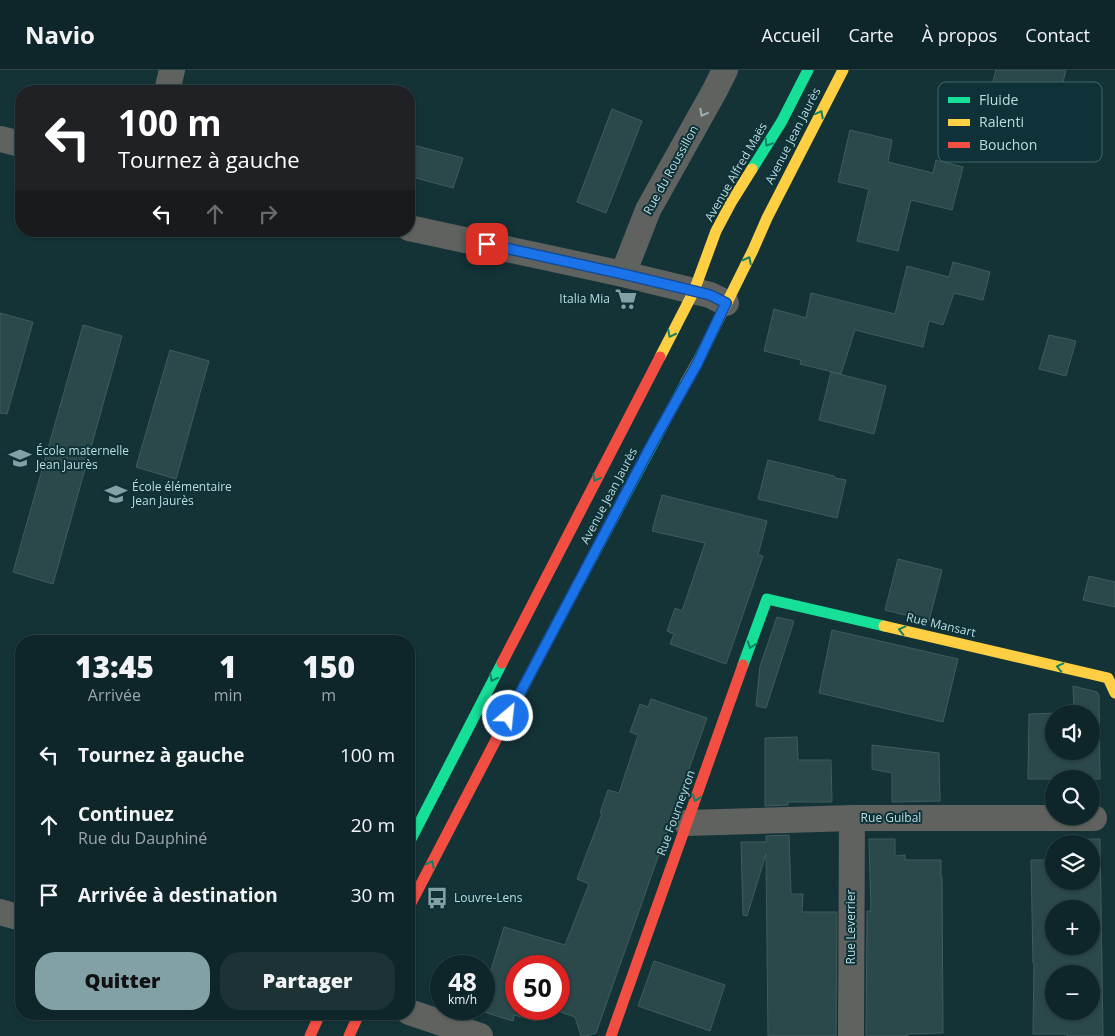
<!DOCTYPE html>
<html lang="fr">
<meta charset="utf-8">
<style>
:root{--surface:#0e2629;--page:#1c3235;--text:#f1f3f6;--muted:#9ba5a8;--line:#2e4346;--accent:#81a1a6}
body{margin:0;font-family:"Open Sans",sans-serif;background:var(--page);color:var(--text);height:100vh;display:flex;flex-direction:column;font-size:19px;white-space:nowrap}
*{box-sizing:border-box;margin:0}
p{font-size:16px;color:var(--muted)}
.icon{flex:none;width:28px;height:28px;fill:none;stroke:currentColor;stroke-width:2;stroke-linecap:round;stroke-linejoin:round}
.map{position:relative;flex:1;overflow:hidden}
.panel{position:absolute;left:15px;top:565px;width:400px;height:385px;display:flex;flex-direction:column;background:var(--surface);border-radius:20px;box-shadow:0 1px 4px #0004,0 0 0 1px var(--line)}
.panel>*{flex:none}
.top-card{position:absolute;left:15px;top:15px;width:400px;height:152px;border-radius:20px;box-shadow:0 1px 4px #0004,0 0 0 1px var(--line);background:#202124;color:#fff;overflow:hidden}
.controls{position:absolute;left:1045px;top:635px;display:grid;gap:10px}
.controls a{display:grid;place-items:center;width:55px;height:55px;border-radius:50%;background:var(--surface);box-shadow:0 1px 4px #0004,0 0 0 1px var(--line);font-size:25px}
.speed{position:absolute;left:430px;top:885px;display:flex;gap:10px;font-size:25px;font-weight:700;text-align:center}
.speed>*{display:grid;place-content:center;width:65px;height:65px;border-radius:50%;background:var(--surface);box-shadow:0 1px 4px #0004,0 0 0 1px var(--line);line-height:1}
.speed small{font-size:12px;font-weight:400}
.speed .limit{border:8px solid #d22;background:#fff;color:#111}
.pin{position:absolute;display:grid;place-items:center;width:42px;height:42px;color:#fff;margin:-21px;border-radius:10px;box-shadow:0 2px 8px #0006}
.me{position:absolute;width:55px;margin:-28px;rotate:28deg;stroke-linejoin:round;filter:drop-shadow(0 0 4px #0008)}
.turn{display:flex;align-items:center;gap:18px;height:105px;padding:0 20px;font-size:22px}
.turn .icon{width:65px;height:65px;stroke-width:2.5}
.turn b{display:block;font-size:35px;line-height:42px}
.lanes{display:flex;align-items:center;height:48px;padding:0 20px;background:#0003;justify-content:center;gap:25px;direction:ltr}
.lanes .off{opacity:.35}
.eta{display:flex;justify-content:space-evenly;align-items:center;height:85px;text-align:center}
.eta b{font-size:30px;font-weight:800;line-height:35px}
.cta{display:flex;gap:10px;margin-top:auto;padding:10px 20px}
.cta a{flex:1;height:58px;border-radius:20px;background:var(--accent);color:#111;font-size:20px;font-weight:800;line-height:58px;text-align:center}
.cta a+a{background:var(--page);color:var(--text)}
ul{padding:0;list-style:none}
li{display:flex;align-items:center;gap:15px;height:70px;padding:0 20px}
li div{flex:1}
li b{display:block;font-size:19px}
li em{font-style:normal}
header{display:flex;align-items:center;gap:30px;box-sizing:border-box;height:70px;padding:0 25px;background:var(--surface);border-bottom:1px solid var(--line)}
header strong{font-size:24px}
nav{display:flex;gap:28px;margin-inline-start:auto;font-size:18px}
.map>svg:first-child{display:block}
</style>
<header>
<strong>Navio</strong>
<nav><a>Accueil</a><a>Carte</a><a>À propos</a><a>Contact</a></nav>
</header>
<div class="map">
<svg width="1115" height="966" viewBox="0 0 1115 966">
<rect width="100%" height="100%" fill="#133337"/>
<g fill="#2b484a" stroke="#405d5d" fill-rule="evenodd">
<polygon points="996,0 1066,0 1046,81 979,63"/>
<polygon points="612,39 642,51 606,143 577,132"/>
<polygon points="850,60 892,70 888,92 933,103 936,90 963,97 952,140 911,130 898,181 857,171 869,119 838,112"/>
<polygon points="409,74 463,88 453,118 409,106"/>
<polygon points="953,192 990,202 983,230 954,223 943,255 929,251 923,277 855,260 841,304 800,294 801,290 764,281 774,239 806,248 811,223 895,244 907,196 949,207"/>
<polygon points="0,243 33,252 7,344 0,343"/>
<polygon points="83,255 122,266 53,514 13,502"/>
<polygon points="1049,265 1076,271 1066,306 1039,299"/>
<polygon points="170,280 209,291 176,409 136,397"/>
<polygon points="831,302 886,316 874,364 819,350"/>
<polygon points="768,390 834,406 835,408 846,410 837,448 758,429"/>
<polygon points="662,425 767,451 758,485 763,486 726,594 670,574 674,564 667,561 675,538 682,541 705,473 652,461"/>
<polygon points="898,489 942,500 929,551 885,540"/>
<polygon points="1089,506 1115,512 1115,537 1083,530"/>
<polygon points="777,547 794,551 766,638 756,636 760,596"/>
<polygon points="832,560 958,589 943,652 819,623"/>
<path d="M1073,616L1097,622L1099,625L1100,709H1028L1029,644L1063,643V638H1074ZM1054,644H1091V681H1054Z"/>
<polygon points="651,629 707,648 596,963 586,966 581,966 575,947 552,939 559,939 559,896 516,896 516,939 540,939 536,951 514,945 513,951 484,942 484,899 491,900 504,857 565,875 589,814 577,809 602,743 600,743 608,720 619,723 638,665 630,662 640,634 648,637"/>
<polygon points="797,667 798,690 831,690 832,732 788,732 788,735 765,736 765,668"/>
<polygon points="872,675 939,683 940,731 892,732 892,703 872,699"/>
<polygon points="789,765 791,824 803,824 802,842 837,842 836,966 768,966 766,784 747,846 743,845 741,772 766,772 766,766"/>
<polygon points="869,769 895,769 895,786 905,785 905,790 941,790 941,807 942,807 943,963 908,964 908,966 866,966 867,841 871,841"/>
<path d="M1076,769H1100L1103,966H1067V964H1033L1034,893H1033L1031,790H1054V811H1091V774H1076ZM1054,839H1091V876H1054ZM1054,904H1091V941H1054Z"/>
<polygon points="654,891 725,915 710,961 638,936"/>
</g>
<g fill="none" stroke-linecap="round" stroke-linejoin="round">
<g stroke="#5f625e" stroke-width="26">
<polyline points="167,21 172,0"/>
<polyline points="0,69 21,74"/>
<polyline points="409,158 623,204 710,225 726,233"/>
<polyline points="623,204 648,140 715,20 725,0"/>
<polyline points="687,753 852,748 1094,748"/>
<polyline points="0,842 21,848"/>
<polyline points="409,942 480,966"/>
<polyline points="851,966 852,748"/>
</g>
<g stroke="#16e098" stroke-width="11">
<polyline points="752,99 782,51 808,0"/>
<polyline points="538,589 686,312"/>
<polyline points="743,595 767,529 884,556"/>
<polyline points="409,773 502,593"/>
</g>
<g stroke="#ffcf43" stroke-width="11">
<polyline points="660,287 694,221 716,161 732,131 752,99"/>
<polyline points="686,312 699,289 753,180 767,148 843,0"/>
<polyline points="884,556 1108,608 1115,623"/>
</g>
<g stroke="#f24e42" stroke-width="11">
<polyline points="502,593 660,287"/>
<polyline points="409,837 538,589"/>
<polyline points="310,966 320,944"/>
<polyline points="349,966 359,944"/>
<polyline points="611,966 743,595"/>
</g>
</g>
<defs><path id="oneway-chevron" d="M-2-3.5L2.5 0L-2 3.5" fill="none" stroke-width="1.6" stroke-linecap="round" stroke-linejoin="round" transform="scale(1.25)"/></defs>
<use stroke="#9bb1b3" href="#oneway-chevron" transform="translate(703 43) rotate(119)"/>
<g stroke="#128063">
<use href="#oneway-chevron" transform="translate(820 44) rotate(-62)"/>
<use href="#oneway-chevron" transform="translate(768 73) rotate(122)"/>
<use href="#oneway-chevron" transform="translate(748 190) rotate(-63)"/>
<use href="#oneway-chevron" transform="translate(671 264) rotate(117)"/>
<use href="#oneway-chevron" transform="translate(596 408) rotate(118)"/>
<use href="#oneway-chevron" transform="translate(902 560) rotate(-167)"/>
<use href="#oneway-chevron" transform="translate(751 575) rotate(110)"/>
<use href="#oneway-chevron" transform="translate(1060 597) rotate(-167)"/>
<use href="#oneway-chevron" transform="translate(493 608) rotate(118)"/>
<use href="#oneway-chevron" transform="translate(696 728) rotate(110)"/>
<use href="#oneway-chevron" transform="translate(431 794) rotate(-63)"/>
</g>
<g fill="none" stroke-linecap="round" stroke-linejoin="round">
<g stroke="#114b97" stroke-width="12">
<polyline id="route" points="487,174 623,204 694,221 710,225 726,233 697,294 653,372 508,646"/>
</g>
<use href="#route" stroke="#1a73e8" stroke-width="9"/>
</g>
<defs>
<g id="supermarket-bare" transform="scale(1.725)"><path d="M-6-5.5h2.5l.6 2H6L4.5 2H-2.5L-4.4-4H-6ZM-1.5 3.2a1.3 1.3 0 1 0 .1 0ZM3 3.2a1.3 1.3 0 1 0 .1 0Z" fill="#81a1a6" stroke="#0e3238" stroke-width="2.5" paint-order="stroke"/></g>
<g id="school-bare" transform="scale(1.725)"><path d="M0-5L7-2L0 1L-7-2ZM-4 1L0 2.5L4 1V4Q0 6-4 4Z" fill="#81a1a6" stroke="#0e3238" stroke-width="2.5" paint-order="stroke"/></g>
<g id="bus-bare" transform="scale(1.725)"><path d="M-5-6H5V4H4V6H2V4H-2V6H-4V4H-5ZM-3.5-4V0h7V-4ZM-3.5 1.2v1.5H-2V1.2ZM2 1.2v1.5H3.5V1.2Z" fill="#81a1a6" stroke="#0e3238" stroke-width="2.5" paint-order="stroke"/></g>
</defs>
<g fill-rule="evenodd">
<use href="#supermarket-bare" x="626" y="229"/>
<use href="#school-bare" x="20" y="388"/>
<use href="#school-bare" x="116" y="424"/>
<use href="#bus-bare" x="437" y="828"/>
</g>
<g text-anchor="middle" stroke-width="4" stroke-linejoin="round" paint-order="stroke">
<g font-size="12" fill="#bcdce1" stroke="#0e3238">
<text transform="translate(793 66) rotate(-63)" y="4">Avenue Jean Jaurès</text>
<text transform="translate(671 100) rotate(-61)" y="4">Rue du Roussillon</text>
<text transform="translate(736 102) rotate(-60)" y="4">Avenue Alfred Maës</text>
<text transform="translate(609 426) rotate(-62)" y="4">Avenue Jean Jaurès</text>
<text transform="translate(941 555) rotate(13)" y="4">Rue Mansart</text>
<text transform="translate(676 743) rotate(-70)" y="4">Rue Fourneyron</text>
<text x="891" y="752">Rue Guibal</text>
<text transform="translate(851 857) rotate(-90)" y="4">Rue Leverrier</text>
</g>
<g font-size="12" fill="#bcdce1" stroke="#0e3238" text-anchor="start">
<text x="610" y="233" text-anchor="end">Italia Mia</text>
<text x="36" y="385">École maternelle<tspan x="36" dy="14">Jean Jaurès</tspan></text>
<text x="132" y="421">École élémentaire<tspan x="132" dy="14">Jean Jaurès</tspan></text>
<text x="454" y="832">Louvre-Lens</text>
</g>
</g>
<rect x="938" y="12" width="164" height="80" rx="8" fill="#0e3238" stroke="#42656b" stroke-width="1"/>
<rect x="948" y="27" width="22" height="6" fill="#16e098"/>
<rect x="948" y="49" width="22" height="7" fill="#ffcf43"/>
<rect x="948" y="72" width="22" height="6" fill="#f24e42"/>
<g font-size="14" fill="#bcdce1">
<text x="979" y="35">Fluide</text>
<text x="979" y="57">Ralenti</text>
<text x="979" y="80">Bouchon</text>
</g>
</svg>
<div class="controls">
<a><svg class="icon" aria-label="sound" viewBox="0 0 24 24"><path d="M4 9h4l5-4v14l-5-4H4zM17 9q2 3 0 6"/></svg></a>
<a><svg class="icon" aria-label="search" viewBox="0 0 24 24"><circle cx="10" cy="10" r="6"/><path d="M15 15l6 6"/></svg></a>
<a><svg class="icon" aria-label="layers" viewBox="0 0 24 24"><path d="M12 4l9 5-9 5-9-5zM3 14l9 5 9-5"/></svg></a>
<a>+</a>
<a>−</a>
</div>
<div class="speed"><div>48<small>km/h</small></div><div class="limit">50</div></div>
<div class="pin" style="left:487px;top:174px;background:#d93025"><svg class="icon" aria-label="arrive" viewBox="0 0 24 24"><path d="M6 21V4h12l-3 4 3 4H6"/></svg></div>
<svg class="me" style="left:508px;top:646px" viewBox="-20 -20 40 40"><circle r="17" fill="#1a73e8" stroke="#fff" stroke-width="3"/><path d="M0-11L8 9 0 5-8 9z" fill="#fff"/></svg>
<div class="top-card">
<div class="turn"><svg class="icon" aria-label="left" viewBox="0 0 24 24"><path d="M17 20v-9H6M10 6l-5 5 5 5"/></svg><div><b>100 m</b>Tournez à gauche</div></div>
<div class="lanes"><svg class="icon" aria-label="left" viewBox="0 0 24 24"><path d="M17 20v-9H6M10 6l-5 5 5 5"/></svg><svg class="icon off" aria-label="ahead" viewBox="0 0 24 24"><path d="M12 20V5M6 11l6-6 6 6"/></svg><svg class="icon off" aria-label="right" viewBox="0 0 24 24"><path d="M7 20v-9h11M14 6l5 5-5 5"/></svg></div>
</div>
<section class="panel">
<div class="eta">
<div><b>13:45</b><p>Arrivée</p></div>
<div><b>1</b><p>min</p></div>
<div><b>150</b><p>m</p></div>
</div>
<ul>
<li><svg class="icon" aria-label="left" viewBox="0 0 24 24"><path d="M17 20v-9H6M10 6l-5 5 5 5"/></svg><div><b>Tournez à gauche</b></div><em>100 m</em></li>
<li><svg class="icon" aria-label="ahead" viewBox="0 0 24 24"><path d="M12 20V5M6 11l6-6 6 6"/></svg><div><b>Continuez</b><p>Rue du Dauphiné</p></div><em>20 m</em></li>
<li><svg class="icon" aria-label="arrive" viewBox="0 0 24 24"><path d="M6 21V4h12l-3 4 3 4H6"/></svg><div><b>Arrivée à destination</b></div><em>30 m</em></li>
</ul>
<div class="cta"><a>Quitter</a><a>Partager</a></div>
</section>
</div>
